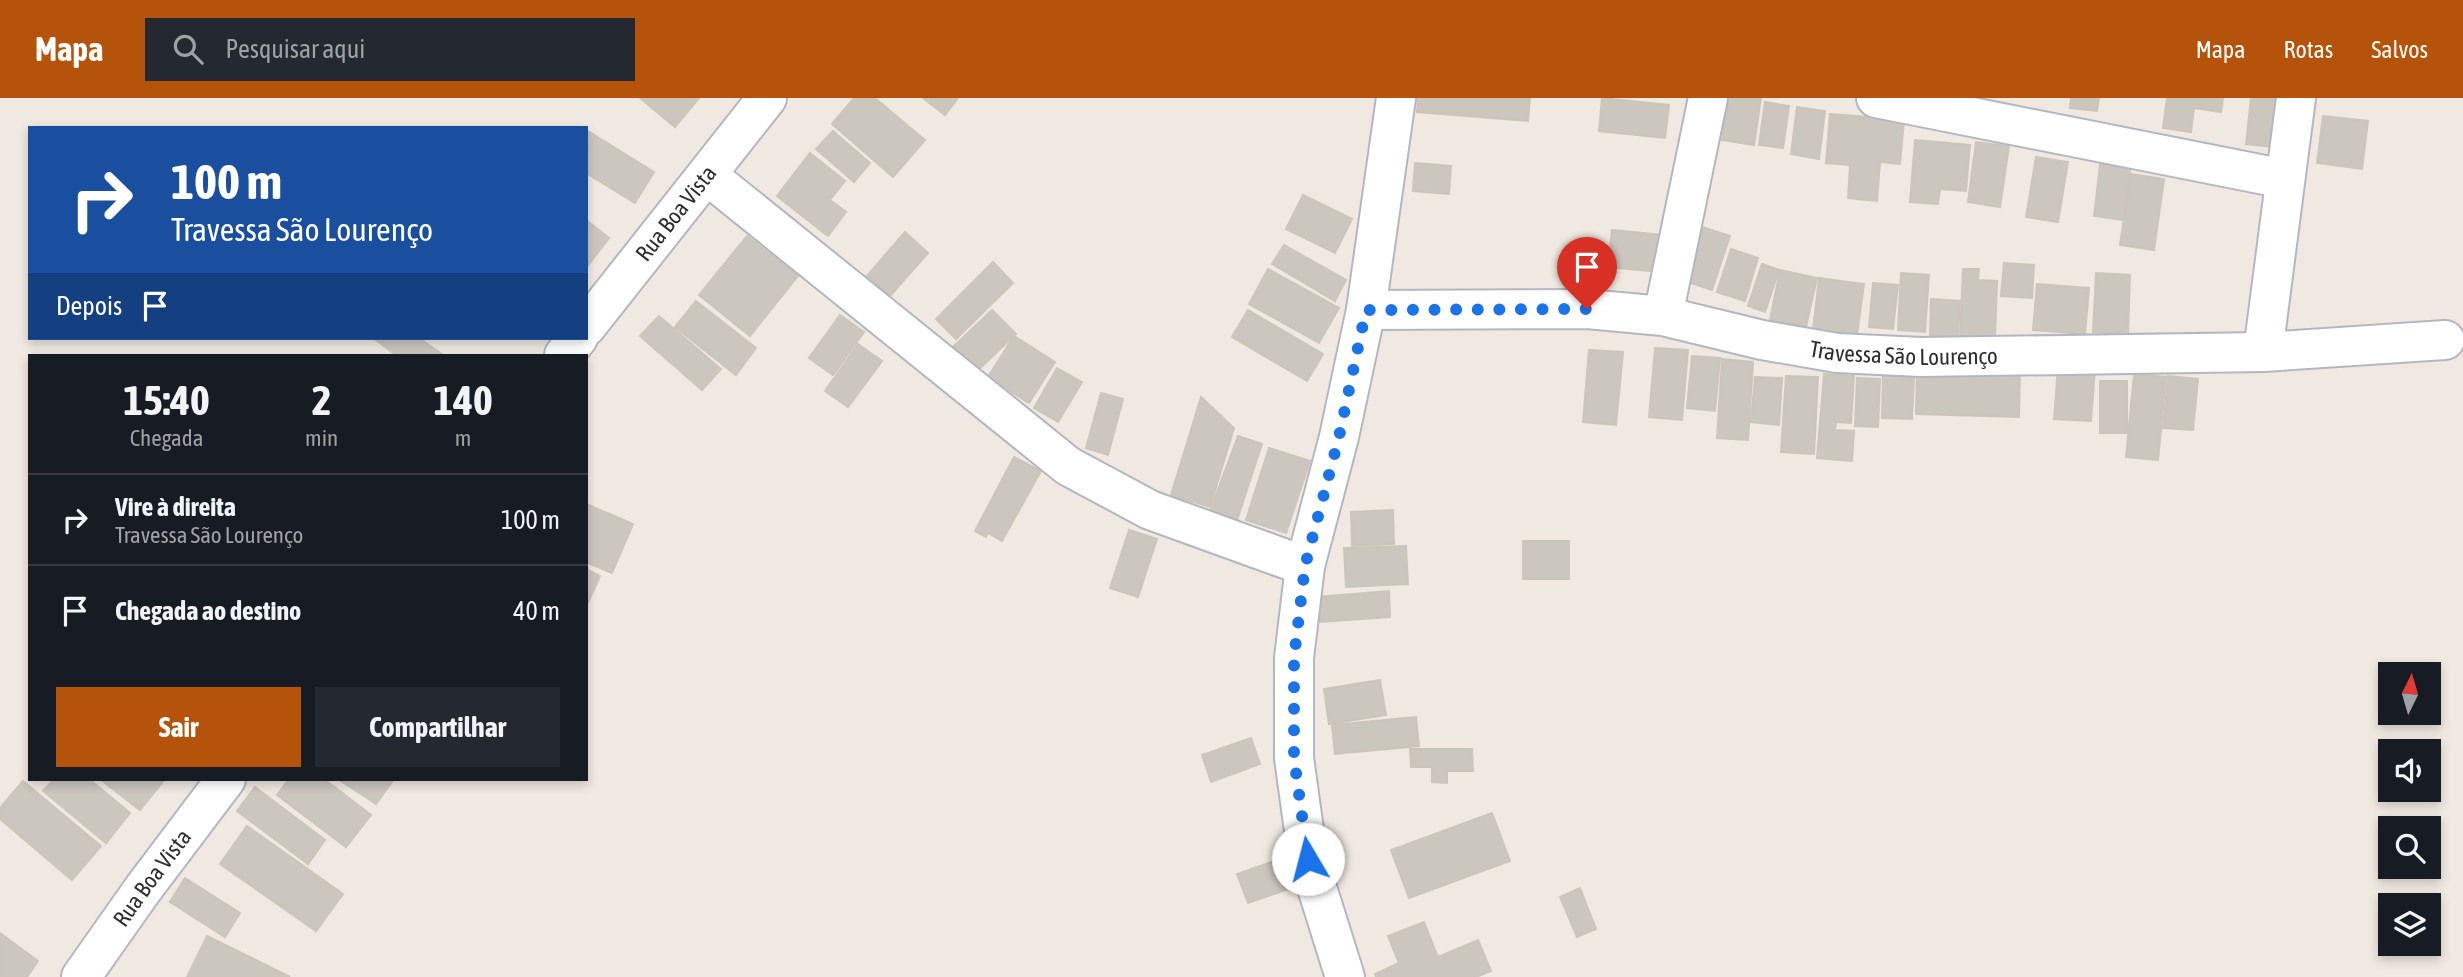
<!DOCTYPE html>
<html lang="pt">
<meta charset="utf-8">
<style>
:root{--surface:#171b24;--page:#242831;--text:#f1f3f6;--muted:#9ea1a6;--line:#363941;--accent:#b45309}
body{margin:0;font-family:"Asap Condensed",sans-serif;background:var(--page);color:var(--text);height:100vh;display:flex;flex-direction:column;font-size:26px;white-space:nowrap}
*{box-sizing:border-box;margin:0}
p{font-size:23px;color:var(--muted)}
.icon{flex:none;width:38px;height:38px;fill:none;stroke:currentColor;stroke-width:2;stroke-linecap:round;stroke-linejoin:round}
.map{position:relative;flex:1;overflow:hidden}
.sheet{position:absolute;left:28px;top:256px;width:560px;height:427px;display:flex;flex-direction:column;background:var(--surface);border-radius:0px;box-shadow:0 4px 10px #0003}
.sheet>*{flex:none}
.guide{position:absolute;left:28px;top:28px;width:560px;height:214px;border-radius:0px;box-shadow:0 4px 10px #0003;background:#1a4fa0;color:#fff;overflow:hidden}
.needle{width:46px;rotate:5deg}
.tools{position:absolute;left:2378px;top:564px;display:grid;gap:14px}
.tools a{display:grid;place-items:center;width:63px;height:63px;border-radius:0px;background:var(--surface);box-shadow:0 4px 10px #0003;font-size:35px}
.pin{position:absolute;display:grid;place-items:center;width:60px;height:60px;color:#fff;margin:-72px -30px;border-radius:50% 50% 50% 0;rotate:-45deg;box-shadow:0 0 7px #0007}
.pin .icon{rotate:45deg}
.me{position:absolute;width:77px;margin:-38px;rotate:352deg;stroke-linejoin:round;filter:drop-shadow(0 0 5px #0008)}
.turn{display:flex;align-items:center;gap:24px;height:147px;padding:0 28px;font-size:32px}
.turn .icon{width:91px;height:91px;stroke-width:2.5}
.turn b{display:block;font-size:49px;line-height:60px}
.then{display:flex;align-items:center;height:66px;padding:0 28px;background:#0003;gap:14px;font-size:26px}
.eta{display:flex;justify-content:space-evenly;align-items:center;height:119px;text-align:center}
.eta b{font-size:42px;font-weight:700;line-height:49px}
.action{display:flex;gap:14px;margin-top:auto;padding:14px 28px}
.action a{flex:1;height:80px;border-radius:0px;background:var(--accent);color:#fff;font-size:28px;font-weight:700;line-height:80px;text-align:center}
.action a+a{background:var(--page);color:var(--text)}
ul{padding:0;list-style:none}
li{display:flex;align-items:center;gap:21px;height:91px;padding:0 28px;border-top:2px solid var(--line)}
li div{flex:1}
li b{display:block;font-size:26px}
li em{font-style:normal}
header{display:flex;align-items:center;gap:42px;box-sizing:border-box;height:98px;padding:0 35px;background:var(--accent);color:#fff}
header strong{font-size:33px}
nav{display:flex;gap:38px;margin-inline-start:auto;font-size:24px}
.search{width:490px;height:63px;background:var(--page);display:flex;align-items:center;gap:18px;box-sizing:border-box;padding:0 24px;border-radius:0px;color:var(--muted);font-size:26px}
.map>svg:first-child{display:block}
</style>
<header>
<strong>Mapa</strong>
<div class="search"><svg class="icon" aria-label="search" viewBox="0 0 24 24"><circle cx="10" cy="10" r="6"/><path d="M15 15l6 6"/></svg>Pesquisar aqui</div>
<nav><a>Mapa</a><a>Rotas</a><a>Salvos</a></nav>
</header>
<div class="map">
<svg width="2463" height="879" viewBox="0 0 2463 879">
<rect width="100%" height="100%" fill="#efe9e1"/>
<g fill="#cbc7bf" stroke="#cbc5ba" stroke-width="2">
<polygon points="640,0 699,0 675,29"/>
<polygon points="854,0 875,0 925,42 893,79 832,26"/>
<polygon points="923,0 958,0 945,17"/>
<polygon points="1418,0 1530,0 1528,23 1417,14"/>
<polygon points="1602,0 1669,7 1665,40 1599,33"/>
<polygon points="1729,0 1761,0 1754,47 1722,42"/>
<polygon points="2071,0 2099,0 2097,13 2070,10"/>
<polygon points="2167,0 2223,0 2221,14 2194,10 2191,34 2163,30"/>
<polygon points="2251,0 2278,1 2273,49 2246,46"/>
<polygon points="1765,4 1789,8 1783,50 1759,47"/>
<polygon points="1797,9 1825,13 1819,61 1791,56"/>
<polygon points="1830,16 1904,22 1900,66 1880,64 1877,103 1848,100 1850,67 1826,65"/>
<polygon points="2323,18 2368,23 2362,71 2317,65"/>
<polygon points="588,33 654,74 635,105 586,75"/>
<polygon points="833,33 870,65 854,84 816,51"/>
<polygon points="1915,42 1970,47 1966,93 1940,91 1938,106 1910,104"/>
<polygon points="1976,44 2009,48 2000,109 1968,104"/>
<polygon points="810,55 845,83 830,102 846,114 828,138 777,98"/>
<polygon points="2036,59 2068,64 2058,124 2026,119"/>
<polygon points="2101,59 2131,63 2124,122 2094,118"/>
<polygon points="1415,65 1451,68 1449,96 1413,93"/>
<polygon points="2131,76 2164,81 2154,152 2120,147"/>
<polygon points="1303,97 1352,121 1335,155 1286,131"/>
<polygon points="586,122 609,140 586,170"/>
<polygon points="1702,129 1730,138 1712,192 1685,183"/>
<polygon points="1612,132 1663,137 1660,174 1596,168 1598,148 1610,149"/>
<polygon points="905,134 928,155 890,198 867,178"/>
<polygon points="747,138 798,178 750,238 699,197"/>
<polygon points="1284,147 1346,182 1335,203 1272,166"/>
<polygon points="1731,151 1758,160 1745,203 1717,194"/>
<polygon points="993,164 1013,185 956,241 936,221"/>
<polygon points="2004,165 2034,167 2032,200 2001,198"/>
<polygon points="1762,166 1779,172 1765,214 1748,208"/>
<polygon points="1268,171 1339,210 1319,245 1249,206"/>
<polygon points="1963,171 1979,171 1978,182 1997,183 1995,241 1960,240"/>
<polygon points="1780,172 1817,180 1806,229 1770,222"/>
<polygon points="1901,175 1929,177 1925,234 1898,232"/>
<polygon points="2096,175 2130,177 2128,236 2093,234"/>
<polygon points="1819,180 1864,186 1857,237 1813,232"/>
<polygon points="1873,185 1898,187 1893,231 1869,229"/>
<polygon points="2037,186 2089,190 2085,236 2033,232"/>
<polygon points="1931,201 1960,203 1958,239 1930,238"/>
<polygon points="696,203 756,250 736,277 675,229"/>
<polygon points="992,212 1016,236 977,273 953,249"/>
<polygon points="1248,212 1323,256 1307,283 1232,239"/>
<polygon points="840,217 864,234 833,277 809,260"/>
<polygon points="659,218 721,271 702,292 640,238"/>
<polygon points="1014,238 1055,264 1029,305 988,279"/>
<polygon points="373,240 419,240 443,257 396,257"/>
<polygon points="858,246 882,263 848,309 825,293"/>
<polygon points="1655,250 1688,252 1682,322 1649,319"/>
<polygon points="1589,252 1623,254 1616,327 1583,324"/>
<polygon points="1692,258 1720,260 1715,313 1687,310"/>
<polygon points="1722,261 1753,264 1748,342 1717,340"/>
<polygon points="2058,268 2095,271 2091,323 2054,321"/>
<polygon points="1057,270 1082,284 1058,324 1034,310"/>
<polygon points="1917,271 2020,274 2019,319 1916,316"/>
<polygon points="1824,276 1854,278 1851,325 1836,324 1835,332 1854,333 1852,363 1817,360"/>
<polygon points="2134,276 2166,279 2158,362 2126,359"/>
<polygon points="1786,278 1818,279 1814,356 1781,354"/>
<polygon points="1883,278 1914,279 1912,321 1882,320"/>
<polygon points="2168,278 2198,281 2193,332 2163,330"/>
<polygon points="1755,279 1782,280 1779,327 1751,324"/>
<polygon points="1857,280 1880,281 1878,329 1855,328"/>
<rect x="2100" y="283" width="27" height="52"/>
<polygon points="1101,295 1123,301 1108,357 1086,350"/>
<polygon points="1201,299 1234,330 1210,409 1171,397"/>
<polygon points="1238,338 1262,346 1237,422 1210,413"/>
<polygon points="1269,350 1310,363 1286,435 1246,422"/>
<polygon points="1014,359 1041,373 1002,443 988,435 986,439 975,433"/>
<polygon points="586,406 633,426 612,475 586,464"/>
<polygon points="1393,412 1394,446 1352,448 1351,414"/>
<polygon points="1129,432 1157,441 1138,499 1110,490"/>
<rect x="1523" y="443" width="46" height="38"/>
<polygon points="1406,448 1408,486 1346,489 1344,450"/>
<polygon points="586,471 600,478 586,509"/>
<polygon points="1389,493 1390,519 1319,524 1317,499"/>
<polygon points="1380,582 1386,617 1329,626 1324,591"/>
<polygon points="1416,619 1419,648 1335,656 1332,627"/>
<polygon points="1251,640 1260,666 1211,684 1202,657"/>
<polygon points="1410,651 1472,651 1473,673 1447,673 1447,685 1432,684 1432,669 1411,669"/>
<polygon points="54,681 89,681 130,715 106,745 43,693"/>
<polygon points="100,681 165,681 140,712"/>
<polygon points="289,681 324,681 371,717 346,749 277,697"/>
<polygon points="338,681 394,681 376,706"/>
<polygon points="23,683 101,748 72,782 0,721 0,710"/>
<polygon points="255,689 325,742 308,766 237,713"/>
<polygon points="1492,715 1510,763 1409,800 1391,752"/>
<polygon points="247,728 343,796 316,833 220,766"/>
<polygon points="1289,758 1300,787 1248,805 1237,776"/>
<polygon points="185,780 240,815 225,839 170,804"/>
<polygon points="1580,790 1596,831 1577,839 1560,799"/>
<polygon points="1424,824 1438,859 1478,842 1491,873 1476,879 1376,879 1375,876 1399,865 1388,838"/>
<polygon points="0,835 38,863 27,879 0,879"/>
<polygon points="207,838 290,879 187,879"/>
</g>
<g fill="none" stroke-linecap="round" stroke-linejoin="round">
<g stroke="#b4b7c1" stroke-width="42">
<g id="minor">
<polyline points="1876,0 2285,81"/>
<polyline points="707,77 1068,368 1150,412 1305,468"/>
<path id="s1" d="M1366,212L1587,211L1663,218L1762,242L1837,255L1921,259L2263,254L2445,242"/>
<polyline points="1663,218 1708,0"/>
<path id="s2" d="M586,229L767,0"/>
<polyline points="2263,254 2296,0"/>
<polyline points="564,257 578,240"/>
<path id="s3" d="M81,879L143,791L226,681"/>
<polyline points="1345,879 1308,761 1294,660 1294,560 1305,468 1339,339 1366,212 1396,0"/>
</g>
</g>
<use href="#minor" stroke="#fff" stroke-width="38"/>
</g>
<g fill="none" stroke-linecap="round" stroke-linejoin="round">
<polyline stroke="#1a73e8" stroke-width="12" stroke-dasharray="0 21.6" points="1308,761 1294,660 1294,560 1305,468 1339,339 1366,212 1587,211"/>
</g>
<g text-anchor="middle" stroke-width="5" stroke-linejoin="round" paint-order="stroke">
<g font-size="23" fill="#2e2e2e" stroke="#fff">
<text dy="8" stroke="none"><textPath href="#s2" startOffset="145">Rua Boa Vista</textPath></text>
<text dy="8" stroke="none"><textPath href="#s1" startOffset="542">Travessa São Lourenço</textPath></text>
<text dy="8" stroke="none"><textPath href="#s3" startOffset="122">Rua Boa Vista</textPath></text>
</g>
</g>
</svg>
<div class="tools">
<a><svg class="needle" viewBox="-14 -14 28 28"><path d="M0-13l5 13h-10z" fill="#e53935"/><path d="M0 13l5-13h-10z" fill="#9ea1a6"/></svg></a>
<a><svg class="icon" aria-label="sound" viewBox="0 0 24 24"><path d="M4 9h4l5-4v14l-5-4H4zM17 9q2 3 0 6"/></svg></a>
<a><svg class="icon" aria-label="search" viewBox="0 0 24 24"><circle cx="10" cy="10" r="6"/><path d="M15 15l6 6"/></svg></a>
<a><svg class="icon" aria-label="layers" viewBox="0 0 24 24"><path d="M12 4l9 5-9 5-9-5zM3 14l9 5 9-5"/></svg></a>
</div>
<div class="pin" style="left:1587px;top:211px;background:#d93025"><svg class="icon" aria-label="arrive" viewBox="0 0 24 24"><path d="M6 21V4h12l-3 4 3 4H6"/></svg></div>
<svg class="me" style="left:1308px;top:761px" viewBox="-20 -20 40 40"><circle r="19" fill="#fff"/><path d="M0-13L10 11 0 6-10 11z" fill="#1a73e8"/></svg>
<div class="guide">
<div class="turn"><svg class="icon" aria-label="right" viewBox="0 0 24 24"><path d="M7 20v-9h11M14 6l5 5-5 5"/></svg><div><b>100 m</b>Travessa São Lourenço</div></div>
<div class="then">Depois<svg class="icon" aria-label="arrive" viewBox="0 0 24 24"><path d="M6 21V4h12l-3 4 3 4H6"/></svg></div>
</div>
<section class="sheet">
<div class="eta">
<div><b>15:40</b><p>Chegada</p></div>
<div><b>2</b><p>min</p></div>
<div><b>140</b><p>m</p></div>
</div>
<ul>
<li><svg class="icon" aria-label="right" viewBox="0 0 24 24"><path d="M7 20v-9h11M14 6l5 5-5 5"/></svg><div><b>Vire à direita</b><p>Travessa São Lourenço</p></div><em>100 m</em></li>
<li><svg class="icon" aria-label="arrive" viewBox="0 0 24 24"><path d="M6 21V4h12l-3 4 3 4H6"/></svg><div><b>Chegada ao destino</b></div><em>40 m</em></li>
</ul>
<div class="action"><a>Sair</a><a>Compartilhar</a></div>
</section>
</div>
